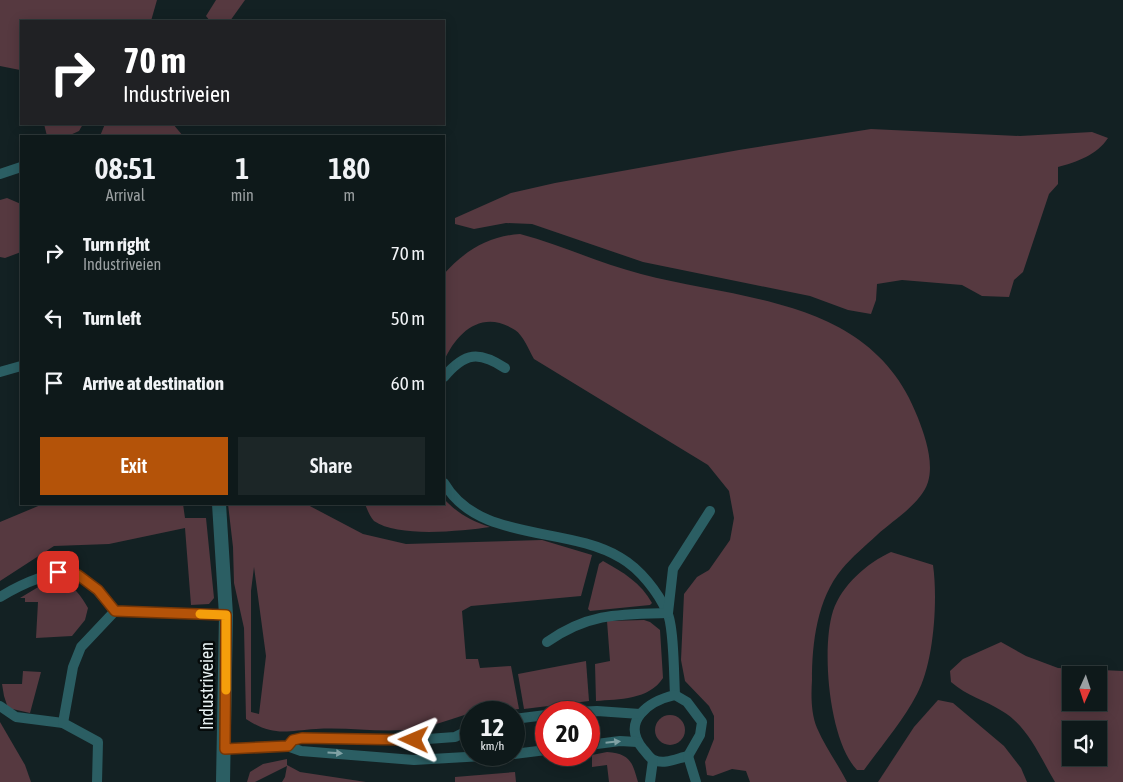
<!DOCTYPE html>
<style>
:root{--surface:#0e191a;--page:#1c2627;--text:#f1f3f6;--muted:#9ba0a2;--line:#2e3839;--accent:#b45309}
body{margin:0;font-family:"Asap Condensed",sans-serif;background:var(--page);color:var(--text);height:100vh;display:flex;flex-direction:column;font-size:19px;white-space:nowrap}
*{box-sizing:border-box;margin:0}
p{font-size:16px;color:var(--muted)}
.icon{flex:none;width:28px;height:28px;fill:none;stroke:currentColor;stroke-width:2;stroke-linecap:round;stroke-linejoin:round}
.map{position:relative;flex:1;overflow:hidden}
.details{position:absolute;left:20px;top:135px;width:425px;height:370px;display:flex;flex-direction:column;background:var(--surface);border-radius:0px;box-shadow:0 2px 12px #0003,0 0 0 1px var(--line)}
.details>*{flex:none}
.hud{position:absolute;left:20px;top:20px;width:425px;height:105px;border-radius:0px;box-shadow:0 2px 12px #0003,0 0 0 1px var(--line);background:#202124;color:#fff;overflow:hidden}
.needle{width:32px;rotate:183deg}
.tools{position:absolute;left:1062px;top:666px;display:grid;gap:10px}
.tools a{display:grid;place-items:center;width:45px;height:45px;border-radius:0px;background:var(--surface);box-shadow:0 2px 12px #0003,0 0 0 1px var(--line);font-size:25px}
.speed{position:absolute;left:460px;top:701px;display:flex;gap:10px;font-size:25px;font-weight:700;text-align:center}
.speed>*{display:grid;place-content:center;width:65px;height:65px;border-radius:50%;background:var(--surface);box-shadow:0 2px 12px #0003,0 0 0 1px var(--line);line-height:1}
.speed small{font-size:12px;font-weight:400}
.speed .limit{border:8px solid #d22;background:#fff;color:#111}
.pin{position:absolute;display:grid;place-items:center;width:42px;height:42px;color:#fff;margin:-21px;border-radius:10px;box-shadow:0 2px 8px #0006}
.me{position:absolute;width:55px;margin:-28px;rotate:271deg;stroke-linejoin:round;filter:drop-shadow(0 0 4px #0008)}
.turn{display:flex;align-items:center;gap:18px;height:105px;padding:0 20px;font-size:22px}
.turn .icon{width:65px;height:65px;stroke-width:2.5}
.turn b{display:block;font-size:35px;line-height:42px}
.eta{display:flex;justify-content:space-evenly;align-items:center;height:85px;text-align:center}
.eta b{font-size:30px;font-weight:600;line-height:35px}
.primary-button{display:flex;gap:10px;margin-top:auto;padding:10px 20px}
.primary-button a{flex:1;height:58px;border-radius:0px;background:var(--accent);color:#fff;font-size:20px;font-weight:600;line-height:58px;text-align:center}
.primary-button a+a{background:var(--page);color:var(--text)}
ul{padding:0;list-style:none}
li{display:flex;align-items:center;gap:15px;height:65px;padding:0 20px}
li div{flex:1}
li b{display:block;font-size:19px}
li em{font-style:normal}
.map>svg:first-child{display:block}
</style>
<div class="map">
<svg width="1123" height="782" viewBox="0 0 1123 782">
<rect width="100%" height="100%" fill="#132123"/>
<g fill="#563940" fill-rule="evenodd">
<polygon points="0,0 157,0 151,21 21,21 21,73 20,70 0,66"/>
<polygon points="216,0 245,0 230,21 210,21 206,16"/>
<polygon points="44,124 83,124 79,131 68,136 47,136"/>
<polygon points="105,124 173,124 183,136 100,136"/>
<path d="M871,129L1020,136L1092,132L1108,138C1097,155 1077,162 1058,167V184L1049,194L1023,272L1014,280L1009,297L982,296L962,285L902,280L877,284L876,300L871,314L848,310L810,296L643,262L532,224L506,223L474,229L455,224V218L511,193L555,183L739,150Z"/>
<polygon points="7,198 21,204 21,252 5,258 0,257 0,200"/>
<path d="M520,234C561,245 599,263 641,274C744,301 873,298 918,418C925,436 934,462 928,482C921,504 893,520 877,535C865,546 852,557 842,569C817,599 812,643 812,680C811,695 811,714 817,728C825,747 838,764 847,782H750L746,771L732,769L713,776L707,775L705,762L714,739V716L709,706L685,681L681,660L684,594L697,577L709,570L730,540L734,518L729,491L708,465L534,359C529,350 523,335 515,330C482,309 457,332 444,361V274C464,251 489,236 520,234Z"/>
<path d="M444,499C457,513 471,521 490,527C462,531 398,538 374,521C370,517 367,509 365,504H444Z"/>
<polygon points="43,504 183,504 185,518 206,518 214,598 209,604 191,605 185,528 109,544 54,546 0,581 0,522"/>
<path d="M228,504H306L363,534L406,544L542,540L592,555L581,596L471,606L462,611L466,659H478L480,668L511,666L519,709C506,710 484,709 473,712C452,719 428,728 404,730C375,732 345,727 316,729C286,731 273,737 246,719L244,628L234,583L233,547ZM254,567L266,656L259,714L251,712V591Z"/>
<path d="M891,552L933,565C938,600 934,663 917,694C903,721 882,745 864,770H857C829,741 821,649 833,611C842,585 867,563 891,552Z"/>
<path d="M603,561C623,572 641,583 652,603L650,605L590,611L588,609L599,564Z"/>
<path d="M60,581C74,585 81,596 88,608L85,620L72,636L36,638L38,602H25V598H20L40,586Z"/>
<path d="M644,620L650,622L660,630L663,678C649,700 619,699 596,701L595,664L610,661L607,621Z"/>
<path d="M1001,642L1026,656L1058,668L1123,671V782H1055C1040,757 1028,726 1002,711C985,700 967,696 951,682L950,671L963,659ZM1071,675H1099V702H1071ZM1071,730H1099V758H1071Z"/>
<polygon points="586,661 589,701 524,709 518,674"/>
<polygon points="23,671 41,672 30,713 8,708 4,696 2,684 22,684"/>
<polygon points="938,700 953,703 1004,746 1021,768 1027,782 878,782 914,727"/>
<circle cx="670" cy="730" r="15"/>
<polygon points="0,722 25,765 31,782 0,782"/>
<path d="M607,752C630,754 632,761 638,782H609L607,765L592,767V755Z"/>
<polygon points="287,759 287,765 300,772 366,782 282,782 285,777 287,766 255,782 247,782 250,772 263,764"/>
<polygon points="515,772 516,782 455,782 455,777"/>
</g>
<g fill="none" stroke-linecap="round" stroke-linejoin="round">
<g stroke="#2b5e63" stroke-width="10">
<polyline points="0,174 21,167"/>
<polyline points="0,372 21,366"/>
<path d="M444,377C465,352 479,351 505,368"/>
<path d="M444,483C479,543 567,525 621,558C640,569 658,592 667,612C674,625 674,678 675,695"/>
<path d="M0,597C18,586 59,565 79,576C94,585 104,598 115,611"/>
<path d="M547,642C588,613 619,614 668,613L673,569L710,511"/>
<path d="M675,695L687,702L702,722L700,735L688,756C678,758 664,765 654,760C650,759 646,752 643,749C620,721 649,701 675,695Z"/>
<polyline points="0,706 16,717 63,723"/>
<polyline points="576,712 597,711 640,714"/>
<polyline points="514,719 546,715"/>
<polyline points="589,745 620,741 637,742"/>
<polyline points="287,746 293,740 302,738 414,740 455,737 471,729"/>
<polyline points="225,749 287,746 301,751 414,760 501,755"/>
<polyline points="514,754 546,750"/>
<polyline points="688,756 696,782"/>
<polyline points="97,782 98,742 63,723 73,667 81,647 115,611 226,615"/>
<polyline points="650,782 653,760"/>
</g>
<polyline stroke="#2b5e63" stroke-width="14" points="219,504 226,615 223,782"/>
</g>
<defs><path id="oneway-solid" d="M-6-.8H1V-3.2L6.5 0L1 3.2V.8H-6Z" transform="scale(1.25)"/></defs>
<g fill="#80a1a4">
<use href="#oneway-solid" transform="translate(613 742) rotate(-6)"/>
<use href="#oneway-solid" transform="translate(335 753) rotate(4)"/>
</g>
<g fill="none" stroke-linecap="round" stroke-linejoin="round">
<g stroke="#753606" stroke-width="12">
<polyline id="route" points="58,572 78,575 98,590 115,611 226,615 225,749 288,746 293,740 302,738 414,740"/>
</g>
<use href="#route" stroke="#b45309" stroke-width="9"/>
<polyline stroke="#f59e0b" stroke-width="9" points="200,614 226,615 226,690"/>
</g>
<g text-anchor="middle" stroke-width="5" stroke-linejoin="round" paint-order="stroke">
<g font-size="18" fill="#e8f2f3" stroke="#050a0a">
<text transform="translate(207 686) rotate(-90)" y="6">Industriveien</text>
</g>
</g>
</svg>
<div class="tools">
<a><svg class="needle" viewBox="-14 -14 28 28"><path d="M0-13l5 13h-10z" fill="#e53935"/><path d="M0 13l5-13h-10z" fill="#9ba0a2"/></svg></a>
<a><svg class="icon" aria-label="sound" viewBox="0 0 24 24"><path d="M4 9h4l5-4v14l-5-4H4zM17 9q2 3 0 6"/></svg></a>
</div>
<div class="speed"><div>12<small>km/h</small></div><div class="limit">20</div></div>
<div class="pin" style="left:58px;top:572px;background:#d93025"><svg class="icon" aria-label="arrive" viewBox="0 0 24 24"><path d="M6 21V4h12l-3 4 3 4H6"/></svg></div>
<svg class="me" style="left:414px;top:740px" viewBox="-20 -20 40 40"><path d="M0-17L14 15 0 8-14 15z" fill="#b45309" stroke="#fff" stroke-width="4"/></svg>
<div class="hud">
<div class="turn"><svg class="icon" aria-label="right" viewBox="0 0 24 24"><path d="M7 20v-9h11M14 6l5 5-5 5"/></svg><div><b>70 m</b>Industriveien</div></div>
</div>
<section class="details">
<div class="eta">
<div><b>08:51</b><p>Arrival</p></div>
<div><b>1</b><p>min</p></div>
<div><b>180</b><p>m</p></div>
</div>
<ul>
<li><svg class="icon" aria-label="right" viewBox="0 0 24 24"><path d="M7 20v-9h11M14 6l5 5-5 5"/></svg><div><b>Turn right</b><p>Industriveien</p></div><em>70 m</em></li>
<li><svg class="icon" aria-label="left" viewBox="0 0 24 24"><path d="M17 20v-9H6M10 6l-5 5 5 5"/></svg><div><b>Turn left</b></div><em>50 m</em></li>
<li><svg class="icon" aria-label="arrive" viewBox="0 0 24 24"><path d="M6 21V4h12l-3 4 3 4H6"/></svg><div><b>Arrive at destination</b></div><em>60 m</em></li>
</ul>
<div class="primary-button"><a>Exit</a><a>Share</a></div>
</section>
</div>
